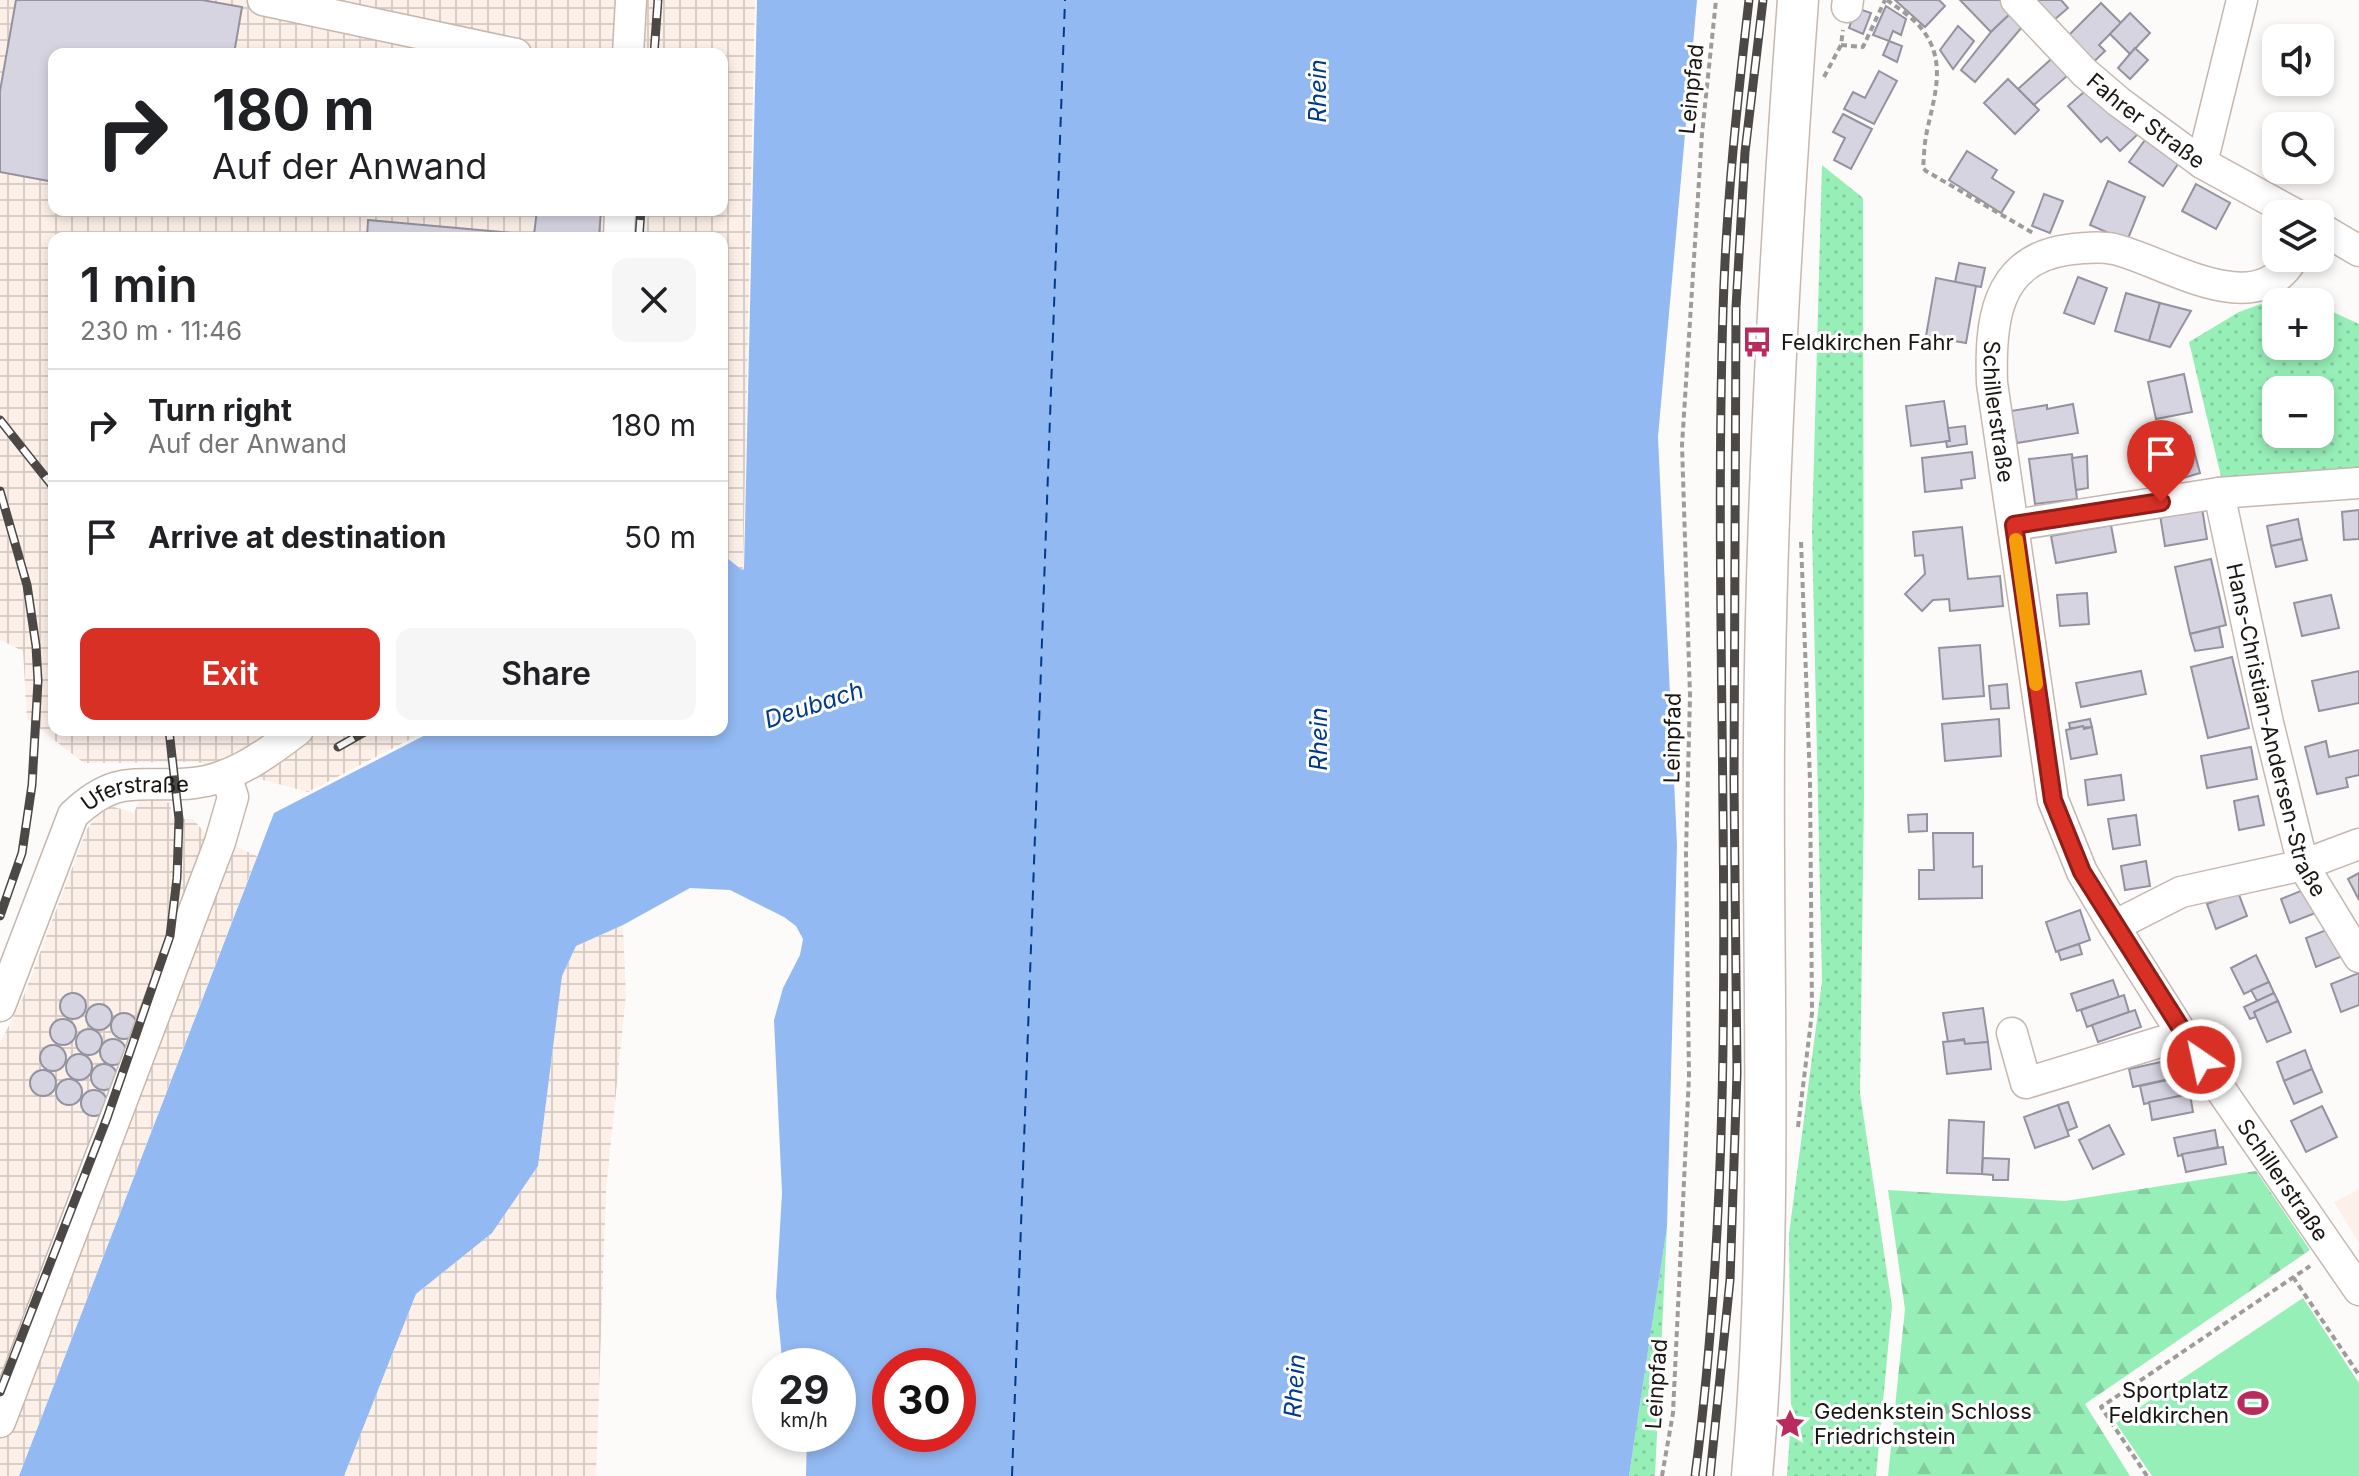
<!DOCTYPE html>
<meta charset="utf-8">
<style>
:root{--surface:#fff;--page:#f6f6f6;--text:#202124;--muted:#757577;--line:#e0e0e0;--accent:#d93025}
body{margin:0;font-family:Inter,sans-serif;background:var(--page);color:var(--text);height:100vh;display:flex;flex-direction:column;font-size:30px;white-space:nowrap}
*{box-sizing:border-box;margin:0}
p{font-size:26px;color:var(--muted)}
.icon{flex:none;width:44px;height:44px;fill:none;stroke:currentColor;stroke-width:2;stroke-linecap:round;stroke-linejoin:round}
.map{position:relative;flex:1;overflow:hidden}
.sheet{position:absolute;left:48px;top:232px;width:680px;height:504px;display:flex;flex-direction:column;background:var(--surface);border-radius:16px;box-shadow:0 4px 12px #0003}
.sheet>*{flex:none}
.guide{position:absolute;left:48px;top:48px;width:680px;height:168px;border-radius:16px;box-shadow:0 4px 12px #0003;background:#fff;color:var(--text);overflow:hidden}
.controls{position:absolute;left:2262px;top:24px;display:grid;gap:16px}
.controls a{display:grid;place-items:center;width:72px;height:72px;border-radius:16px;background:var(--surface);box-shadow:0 4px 12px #0003;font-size:40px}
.speed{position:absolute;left:752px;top:1348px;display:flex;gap:16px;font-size:40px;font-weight:700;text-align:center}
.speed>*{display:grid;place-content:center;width:104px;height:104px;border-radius:50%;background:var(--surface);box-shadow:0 4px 12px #0003;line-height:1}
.speed small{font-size:20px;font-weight:400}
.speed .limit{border:12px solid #d22;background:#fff;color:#111}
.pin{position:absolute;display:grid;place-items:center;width:68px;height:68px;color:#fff;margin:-82px -34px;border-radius:50% 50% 50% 0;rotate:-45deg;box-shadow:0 0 8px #0007}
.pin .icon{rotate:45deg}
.me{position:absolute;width:88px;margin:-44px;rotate:326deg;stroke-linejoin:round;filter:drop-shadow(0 0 6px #0008)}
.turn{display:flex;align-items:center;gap:28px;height:168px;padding:0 32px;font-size:36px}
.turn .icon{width:104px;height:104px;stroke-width:2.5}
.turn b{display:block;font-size:56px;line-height:68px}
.round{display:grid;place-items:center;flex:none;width:84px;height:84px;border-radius:16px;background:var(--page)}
.head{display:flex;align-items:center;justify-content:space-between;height:136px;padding:0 32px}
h1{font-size:48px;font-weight:600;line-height:60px}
.button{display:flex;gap:16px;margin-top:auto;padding:16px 32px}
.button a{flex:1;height:92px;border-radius:16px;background:var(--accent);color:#fff;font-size:32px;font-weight:600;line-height:92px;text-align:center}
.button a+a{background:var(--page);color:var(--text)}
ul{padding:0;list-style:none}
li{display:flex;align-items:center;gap:24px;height:112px;padding:0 32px;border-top:2px solid var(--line)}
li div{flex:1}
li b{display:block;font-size:30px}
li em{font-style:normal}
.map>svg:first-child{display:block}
</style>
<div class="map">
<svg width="2359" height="1476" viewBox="0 0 2359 1476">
<defs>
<pattern id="industrial-grid" width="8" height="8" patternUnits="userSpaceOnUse" patternTransform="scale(2)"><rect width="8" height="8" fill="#fcf0e8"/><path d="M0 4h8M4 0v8" fill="none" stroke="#d7cdc6"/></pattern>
<pattern id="grass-dots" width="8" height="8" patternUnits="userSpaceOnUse" patternTransform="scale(2)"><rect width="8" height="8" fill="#97efb8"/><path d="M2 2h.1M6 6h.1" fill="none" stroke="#82cc9d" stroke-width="1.8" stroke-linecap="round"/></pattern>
<pattern id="forest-firs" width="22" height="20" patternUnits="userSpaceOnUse" patternTransform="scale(2)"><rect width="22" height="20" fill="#97efb8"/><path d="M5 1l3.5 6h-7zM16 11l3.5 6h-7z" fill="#82cc9d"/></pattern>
</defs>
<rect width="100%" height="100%" fill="#fdfbf9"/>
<g fill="url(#industrial-grid)" fill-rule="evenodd">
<path d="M0,0H755L743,572L722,554V238H54V730H428L308,792L197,762L84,763L27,719L23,651L0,640ZM54,54H722V210H54Z"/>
<polygon points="141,796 170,803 172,819 193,819 205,833 257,856 19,1476 0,1476 0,1043 22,1000 87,829 97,816 111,806 134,813"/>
<polygon points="623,925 626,995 606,1190 596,1476 344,1476 416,1294 492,1233 538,1166 562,976 576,946"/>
</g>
<polygon fill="#fcf0e8" points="2359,1189 2359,1243 2334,1202"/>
<g fill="url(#grass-dots)" fill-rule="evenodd">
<polygon points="1822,165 1863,198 1864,796 1860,1093 1892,1306 1876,1476 1787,1476 1791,1419 1789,1234 1822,981 1812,530"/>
<path d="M2291,293L2311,302H2276V346H2320V306L2359,324V469L2223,485L2189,342L2239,312ZM2276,390H2320V434H2276Z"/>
<polygon points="1667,1227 1655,1476 1629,1476"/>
</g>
<polygon fill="url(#forest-firs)" points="2256,1171 2310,1250 2085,1404 2130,1476 1888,1476 1905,1309 1888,1190 2065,1201"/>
<polygon fill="#97efb8" points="2303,1298 2359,1383 2359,1476 2152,1476 2116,1423"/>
<path fill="#93b9f2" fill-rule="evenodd" d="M757,0H1697L1658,437L1677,845L1667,1227L1629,1476H806L807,1434H838V1366H787L782,1359L776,1296L782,1193L774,1020L783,988L800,955L803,939L796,926L784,917L730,890L690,888L623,925L576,946L562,976L538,1166L492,1233L416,1294L344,1476H19L274,813L435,730H722V554L742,570L744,569ZM890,1366H958V1434H890Z"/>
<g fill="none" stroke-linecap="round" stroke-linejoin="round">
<polyline stroke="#003a8a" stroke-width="2" stroke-dasharray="10 8" stroke-linecap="butt" points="1012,1476 1065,0"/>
</g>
<g fill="#d7d4e2" stroke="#94929f" stroke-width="2">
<polygon points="16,0 202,0 242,7 234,54 54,54 54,182 0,172 0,91"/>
<polygon points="1895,0 1939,0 1945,6 1925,27"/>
<polygon points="1960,0 2004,0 2014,10 1991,32"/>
<polygon points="2025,0 2061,0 2068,8 2047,26"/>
<polygon points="2101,3 2121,23 2099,45 2105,51 2086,69 2062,42"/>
<polygon points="1886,6 1906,19 1901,35 1893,31 1889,41 1873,35"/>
<polygon points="1856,8 1871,13 1863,34 1849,28"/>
<polygon points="2014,10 2029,19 1975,82 1961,70 1991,32"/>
<polygon points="2130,13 2150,33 2130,54 2110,34"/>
<polygon points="1958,26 1974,41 1953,69 1940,50"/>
<polygon points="1889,41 1902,46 1897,62 1883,55"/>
<polygon points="2135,48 2148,60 2130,79 2118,68"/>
<polygon points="2059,52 2075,69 2034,105 2018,89"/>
<polygon points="1879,71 1897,81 1874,124 1844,109 1853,92 1865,98"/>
<polygon points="2008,79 2039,110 2015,134 1984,103"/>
<polygon points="2093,84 2138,134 2120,151 2107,137 2101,142 2068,106"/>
<polygon points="1843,114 1872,129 1851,169 1834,160 1845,138 1833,132"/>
<polygon points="2145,140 2178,164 2163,186 2129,162"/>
<polygon points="1967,151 1997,170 1992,178 2014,192 2001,213 1949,180"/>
<polygon points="2108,181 2145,197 2127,241 2090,225"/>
<polygon points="2196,184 2230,203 2216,229 2182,211"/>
<polygon points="2044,194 2063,201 2050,233 2032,226"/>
<polygon points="537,210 601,210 599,238 534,235"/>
<polygon points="368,220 534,235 568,238 367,238"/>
<polygon points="1959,263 1985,268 1981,287 1955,282"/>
<polygon points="2078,277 2107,288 2094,324 2064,313"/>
<polygon points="1936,278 1976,286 1966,343 1926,336"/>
<polygon points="2126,293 2160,303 2149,341 2115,331"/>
<polygon points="2160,303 2191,311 2170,347 2149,341"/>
<polygon points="2184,374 2192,412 2156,419 2148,382"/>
<polygon points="1944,401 1950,441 1911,446 1906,406"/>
<polygon points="2073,404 2078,433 2017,443 2011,411 2047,405 2047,409"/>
<polygon points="1965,426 1967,444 1947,447 1946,441 1950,441 1948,428"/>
<polygon points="2190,436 2200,473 2173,481 2162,444"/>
<polygon points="1972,452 1975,478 1961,480 1962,488 1925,492 1922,458"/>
<polygon points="2072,454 2077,499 2035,504 2029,459"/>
<polygon points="2087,456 2088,488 2076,490 2072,458"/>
<polygon points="2202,508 2207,539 2165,546 2160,515"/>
<polygon points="2359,510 2359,539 2344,540 2342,512"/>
<polygon points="2298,519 2302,539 2271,546 2267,526"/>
<polygon points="2111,525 2116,552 2056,563 2051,536"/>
<polygon points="1962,527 1968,579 2000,576 2003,606 1950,611 1949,599 1933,600 1922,611 1905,594 1925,574 1923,555 1915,556 1913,532"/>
<polygon points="2302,539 2307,560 2276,567 2271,546"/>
<polygon points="2211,559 2226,625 2190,634 2175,567"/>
<polygon points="2087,593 2089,624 2060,626 2057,595"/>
<polygon points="2331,595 2339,628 2302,636 2294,603"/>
<polygon points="2219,627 2223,647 2195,651 2190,634"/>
<polygon points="1980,645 1984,696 1943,699 1939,648"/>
<polygon points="2232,657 2249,728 2208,738 2191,667"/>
<polygon points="2141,671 2146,694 2081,707 2076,683"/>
<polygon points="2359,671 2359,703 2319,711 2312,681"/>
<polygon points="2007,684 2009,708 1991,709 1989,686"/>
<polygon points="1999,719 2001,756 1945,761 1942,724"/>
<polygon points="2090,719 2092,727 2070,728 2069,723"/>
<polygon points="2083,726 2084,729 2092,727 2097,754 2071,759 2066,730"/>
<polygon points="2326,741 2329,757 2359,750 2359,775 2346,778 2348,787 2317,794 2305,747"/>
<polygon points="2251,747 2257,779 2207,788 2201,756"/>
<polygon points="2121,775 2124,800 2088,805 2085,780"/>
<polygon points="2258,796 2264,825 2239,830 2234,801"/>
<polygon points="1927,814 1927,831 1909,832 1908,815"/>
<polygon points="2136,815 2140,845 2113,849 2108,819"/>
<polygon points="1933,833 1973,833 1973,867 1982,866 1982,898 1919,899 1919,870 1934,870"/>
<polygon points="2146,861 2150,886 2125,890 2121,866"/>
<polygon points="2359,873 2359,900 2348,879"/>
<polygon points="2308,888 2318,912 2290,923 2281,899"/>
<polygon points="2238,892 2247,916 2216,929 2207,904"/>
<polygon points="2080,910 2090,940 2056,952 2046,922"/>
<polygon points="2334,927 2345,955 2316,967 2306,938"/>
<polygon points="2079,944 2082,954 2061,960 2058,951"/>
<polygon points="2256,955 2269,982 2244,994 2231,968"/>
<polygon points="2359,973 2359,1005 2341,1012 2331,984"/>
<polygon points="2113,980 2119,997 2077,1011 2071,994"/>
<polygon points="2269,982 2274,993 2257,1001 2251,990"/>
<circle cx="73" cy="1006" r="13"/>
<polygon points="2274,993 2278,1001 2254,1012 2256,1017 2250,1019 2244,1007"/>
<polygon points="2124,995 2129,1012 2087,1027 2081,1010"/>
<polygon points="2278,1001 2291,1032 2267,1042 2254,1012"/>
<circle cx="99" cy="1017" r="13"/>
<polygon points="1983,1008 1988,1042 1965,1044 1964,1039 1948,1042 1943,1013"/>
<polygon points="2135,1010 2141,1027 2098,1042 2092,1025"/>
<circle cx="124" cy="1026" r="13"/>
<circle cx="63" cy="1032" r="13"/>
<circle cx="89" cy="1042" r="13"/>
<circle cx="113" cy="1052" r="13"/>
<polygon points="1964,1040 1965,1044 1988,1042 1991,1069 1947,1074 1943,1042"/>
<circle cx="53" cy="1058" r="13"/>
<polygon points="2305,1050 2312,1069 2284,1081 2277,1062"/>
<circle cx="79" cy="1067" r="13"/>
<polygon points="2170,1060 2174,1078 2133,1087 2129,1069"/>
<circle cx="104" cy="1077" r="13"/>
<polygon points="2312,1069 2322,1092 2294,1104 2284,1081"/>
<circle cx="43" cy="1083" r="13"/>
<polygon points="2181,1077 2185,1095 2144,1104 2140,1086"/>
<circle cx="69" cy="1092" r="13"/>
<circle cx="94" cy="1103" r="13"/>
<polygon points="2190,1094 2193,1112 2152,1120 2149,1102"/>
<polygon points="2068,1102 2077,1127 2067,1131 2058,1105"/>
<polygon points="2058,1105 2069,1136 2035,1148 2024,1117"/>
<polygon points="2322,1106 2337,1137 2306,1152 2291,1121"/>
<polygon points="1949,1120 1984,1122 1982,1174 1947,1173"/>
<polygon points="2109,1125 2124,1154 2093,1169 2079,1140"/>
<polygon points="2215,1130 2218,1147 2178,1156 2174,1138"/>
<polygon points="2223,1147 2226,1164 2186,1172 2182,1154"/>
<polygon points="1983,1158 2009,1159 2008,1180 1993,1180 1993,1175 1982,1174"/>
</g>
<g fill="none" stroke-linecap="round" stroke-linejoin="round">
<g stroke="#c5b8af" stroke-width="33">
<g id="minor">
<polyline points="263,0 516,54"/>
<path id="s1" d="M2016,0L2085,73L2119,102L2202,163L2295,214"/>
<polyline points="1847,7 1848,0"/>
<polyline points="628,54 631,0"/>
<polyline points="2202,163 2242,0"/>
<polyline points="2320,228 2359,251"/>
<polyline points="619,238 620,210"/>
<path id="s2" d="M2293,258C2255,324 2165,261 2114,249C2099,246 2081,248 2066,250C1994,261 1990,325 1992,383L2053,800L2082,872L2114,926L2183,1035L2359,1290"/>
<path id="s3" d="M2219,493L2268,723L2303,865L2359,957"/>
<polyline points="2014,525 2219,493 2359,483"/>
<polyline points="2114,926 2181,892 2303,865 2359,844"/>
<path id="s4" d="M0,1006L73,815C119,771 140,789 194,783C233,779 268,753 298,730"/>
<polyline points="2012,1033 2026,1083 2183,1035"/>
<polyline points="0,1422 220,842 233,797 226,775"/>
</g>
</g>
<g stroke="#c5b8af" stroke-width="43">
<path id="major" d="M1752,1476C1774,1232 1762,986 1764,741C1766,494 1780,247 1798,0"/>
</g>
<g stroke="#9e9b99" stroke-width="4" stroke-dasharray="6 4" stroke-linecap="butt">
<path d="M1887,0C1898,8 1912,17 1921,28C1949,62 1933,99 1926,136C1924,147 1924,158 1923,168L1926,171L2033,233"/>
<polyline points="1841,45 1863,47 1885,0"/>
<polyline points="1824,77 1841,45 1843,30"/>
<polyline points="1798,1127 1812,1013 1810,781 1801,541"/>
<polyline points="2293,1277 2359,1375"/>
<polyline points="1662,1476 1673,1413 1689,1076 1686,853 1690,696 1682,445 1702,134 1716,0"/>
<polyline points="2147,1476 2101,1407 2310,1266"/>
</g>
<use href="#minor" stroke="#fff" stroke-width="30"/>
<use href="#major" stroke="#fff" stroke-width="40"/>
<g stroke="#4b4845" stroke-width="9">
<g id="rail">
<polyline points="654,54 658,0"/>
<polyline points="639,238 641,210"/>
<polyline points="0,420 54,488"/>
<polyline points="0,491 27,585 36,646 38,681 32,785 22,853 0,916"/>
<polyline points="338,747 368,730"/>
<polyline points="0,1392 107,1118 170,936 177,878 179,819 169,730"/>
<path d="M1695,1476C1746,1090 1711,699 1723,311C1726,207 1737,103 1749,0"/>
<polyline points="1710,1476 1730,1280 1737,1073 1734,782 1736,307 1745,152 1763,0"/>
</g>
</g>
<use href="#rail" stroke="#fff" stroke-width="6" stroke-dasharray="18" stroke-linecap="butt"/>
</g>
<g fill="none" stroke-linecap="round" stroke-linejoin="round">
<g stroke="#8d1f18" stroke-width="20">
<polyline id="route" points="2161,502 2014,525 2053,800 2082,872 2201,1060"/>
</g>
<use href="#route" stroke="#d93025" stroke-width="14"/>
<polyline stroke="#f59e0b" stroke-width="14" points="2016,540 2036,684"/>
</g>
<defs>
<g id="bus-bare" transform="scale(2.4)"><path d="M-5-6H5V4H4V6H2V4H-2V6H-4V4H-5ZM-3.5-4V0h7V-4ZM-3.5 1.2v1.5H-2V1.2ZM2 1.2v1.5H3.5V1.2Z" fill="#b92b5a" stroke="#fff" stroke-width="2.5" paint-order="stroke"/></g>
<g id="stadium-bare" transform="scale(2.4)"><path d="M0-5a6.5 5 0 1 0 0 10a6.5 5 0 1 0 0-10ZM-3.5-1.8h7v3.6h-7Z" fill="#b92b5a" stroke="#fff" stroke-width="2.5" paint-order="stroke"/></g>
<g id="sight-bare" transform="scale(2.4)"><path d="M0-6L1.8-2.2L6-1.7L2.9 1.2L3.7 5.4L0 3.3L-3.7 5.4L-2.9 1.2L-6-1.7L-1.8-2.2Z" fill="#b92b5a" stroke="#fff" stroke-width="2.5" paint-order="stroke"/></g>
</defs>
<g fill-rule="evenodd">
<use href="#bus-bare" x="1757" y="342"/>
<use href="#stadium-bare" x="2253" y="1403"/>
<use href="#sight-bare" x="1790" y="1424"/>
</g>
<g text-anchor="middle" stroke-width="6" stroke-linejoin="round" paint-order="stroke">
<g font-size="22" fill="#1a1613" stroke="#fff">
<text transform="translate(1691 89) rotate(-84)" y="8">Leinpfad</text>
<text dy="8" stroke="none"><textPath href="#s1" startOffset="178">Fahrer Straße</textPath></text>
<text dy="8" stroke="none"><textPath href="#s2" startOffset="444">Schillerstraße</textPath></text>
<text dy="8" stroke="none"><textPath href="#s3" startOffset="244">Hans-Christian-Andersen-Straße</textPath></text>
<text transform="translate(1672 738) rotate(-89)" y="8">Leinpfad</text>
<text dy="8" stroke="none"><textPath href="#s4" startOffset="274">Uferstraße</textPath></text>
<text dy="8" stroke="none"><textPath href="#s2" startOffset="1282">Schillerstraße</textPath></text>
<text transform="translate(1656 1384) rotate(-86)" y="8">Leinpfad</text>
</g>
<g font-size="22" fill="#1a1613" stroke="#fff" text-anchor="start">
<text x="1781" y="350">Feldkirchen Fahr</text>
<text x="2229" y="1398" text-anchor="end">Sportplatz<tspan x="2229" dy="25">Feldkirchen</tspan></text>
<text x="1814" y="1419">Gedenkstein Schloss<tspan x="1814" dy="25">Friedrichstein</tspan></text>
</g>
<g font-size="24" font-style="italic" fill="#003a8a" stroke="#fff">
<text transform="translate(1318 91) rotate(-90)" y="8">Rhein</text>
<text transform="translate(814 705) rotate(-18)" y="8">Deubach</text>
<text transform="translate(1319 739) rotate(-90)" y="8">Rhein</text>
<text transform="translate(1295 1386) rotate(-86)" y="8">Rhein</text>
</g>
</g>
</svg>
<div class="controls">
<a><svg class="icon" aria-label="sound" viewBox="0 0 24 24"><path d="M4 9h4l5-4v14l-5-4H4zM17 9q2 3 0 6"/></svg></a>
<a><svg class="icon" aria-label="search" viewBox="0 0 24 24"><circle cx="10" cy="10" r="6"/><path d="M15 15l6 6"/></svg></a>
<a><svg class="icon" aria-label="layers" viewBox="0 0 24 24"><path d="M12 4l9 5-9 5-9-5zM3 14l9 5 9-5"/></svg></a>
<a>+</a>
<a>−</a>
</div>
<div class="speed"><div>29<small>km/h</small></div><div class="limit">30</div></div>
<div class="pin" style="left:2161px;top:502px;background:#d93025"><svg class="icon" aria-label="arrive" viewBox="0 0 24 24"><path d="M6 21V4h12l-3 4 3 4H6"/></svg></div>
<svg class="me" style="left:2201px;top:1060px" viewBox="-20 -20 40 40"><circle r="17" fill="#d93025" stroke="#fff" stroke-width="3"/><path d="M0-11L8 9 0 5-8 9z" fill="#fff"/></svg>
<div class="guide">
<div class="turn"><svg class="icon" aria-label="right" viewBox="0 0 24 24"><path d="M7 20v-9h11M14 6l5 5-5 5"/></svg><div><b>180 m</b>Auf der Anwand</div></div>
</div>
<section class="sheet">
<div class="head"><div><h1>1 min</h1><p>230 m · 11:46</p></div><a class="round"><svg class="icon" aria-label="close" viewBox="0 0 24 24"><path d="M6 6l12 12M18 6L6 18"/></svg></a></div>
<ul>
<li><svg class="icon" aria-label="right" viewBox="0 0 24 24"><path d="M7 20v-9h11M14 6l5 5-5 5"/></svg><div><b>Turn right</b><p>Auf der Anwand</p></div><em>180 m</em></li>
<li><svg class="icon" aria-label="arrive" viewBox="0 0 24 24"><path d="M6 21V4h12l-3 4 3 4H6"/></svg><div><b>Arrive at destination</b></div><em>50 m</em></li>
</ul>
<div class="button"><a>Exit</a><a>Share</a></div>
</section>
</div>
